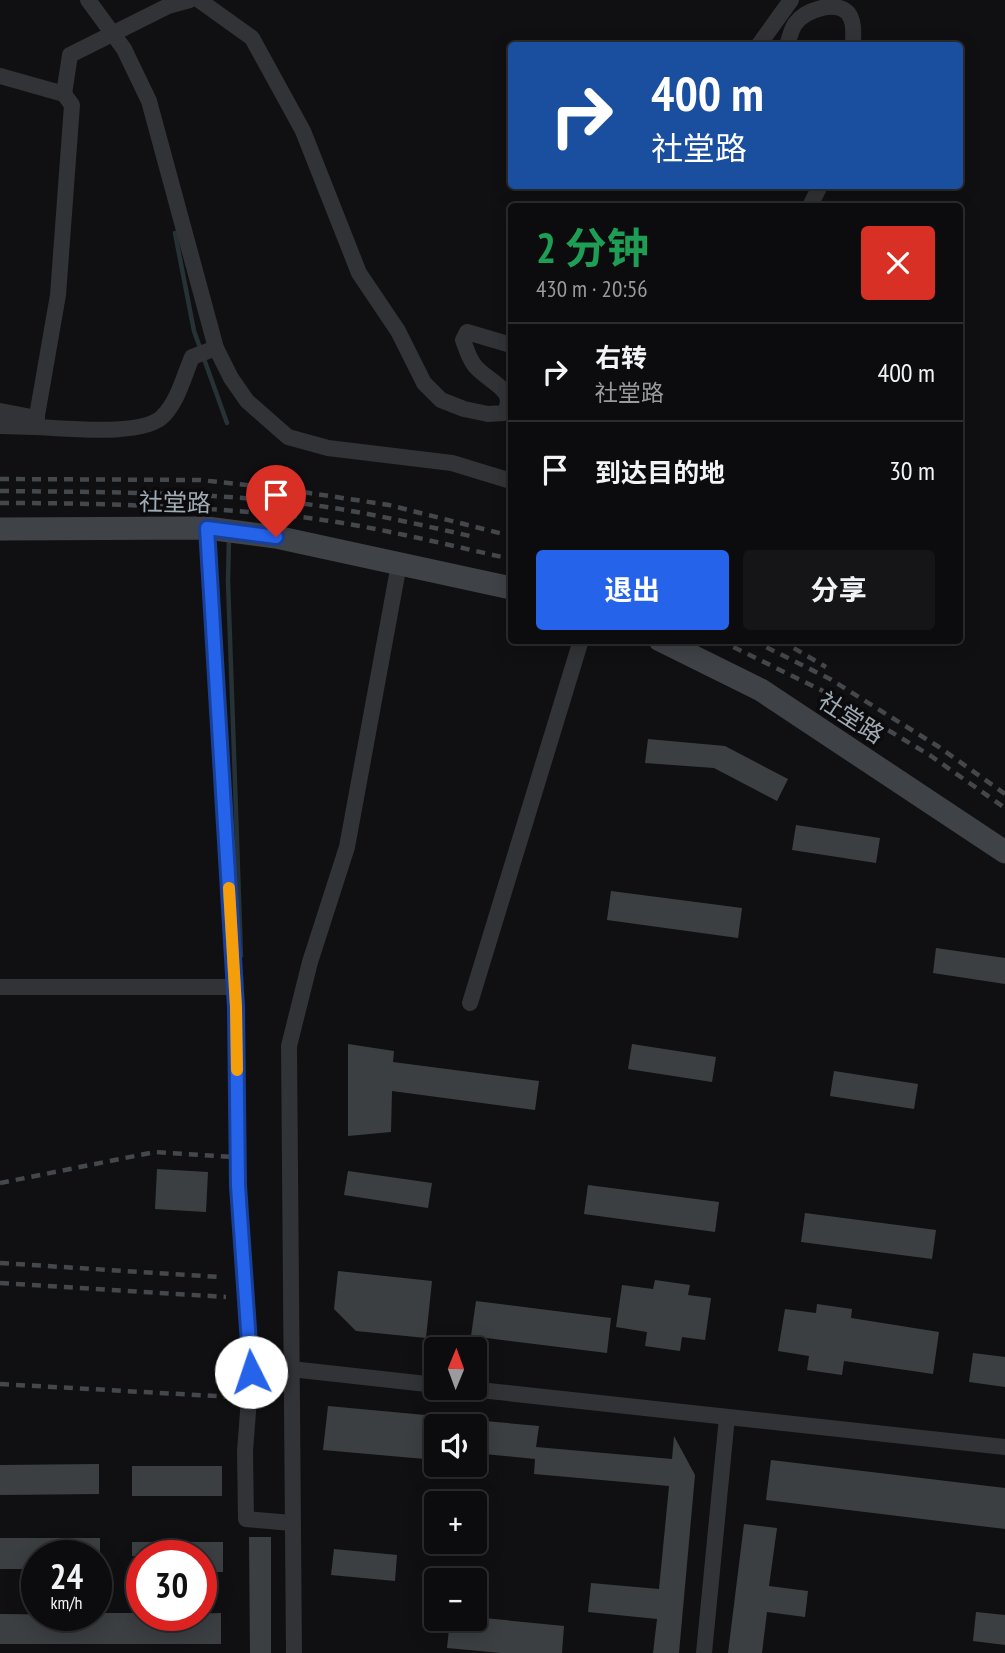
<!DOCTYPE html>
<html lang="zh">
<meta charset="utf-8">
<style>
:root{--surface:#0c0c0e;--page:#151517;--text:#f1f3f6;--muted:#9a9b9e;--line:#2c2c2e;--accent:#2563eb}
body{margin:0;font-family:"PT Sans Narrow","Noto Sans SC",sans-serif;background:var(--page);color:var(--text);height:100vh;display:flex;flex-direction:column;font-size:26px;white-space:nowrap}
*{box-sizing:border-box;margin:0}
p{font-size:23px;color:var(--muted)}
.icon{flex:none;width:38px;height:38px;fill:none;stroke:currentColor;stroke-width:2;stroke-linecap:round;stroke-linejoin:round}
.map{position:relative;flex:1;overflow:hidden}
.details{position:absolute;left:508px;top:203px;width:455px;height:441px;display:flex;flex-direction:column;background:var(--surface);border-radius:7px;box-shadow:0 4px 18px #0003,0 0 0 2px var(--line)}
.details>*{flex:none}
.guide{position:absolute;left:508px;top:42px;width:455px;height:147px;border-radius:7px;box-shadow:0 4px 18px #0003,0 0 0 2px var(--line);background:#1a4fa0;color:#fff;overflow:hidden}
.needle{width:46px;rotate:1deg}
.fabs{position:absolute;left:424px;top:1337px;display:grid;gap:14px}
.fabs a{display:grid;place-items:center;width:63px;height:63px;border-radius:7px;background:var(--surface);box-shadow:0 4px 18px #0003,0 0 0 2px var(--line);font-size:35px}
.speed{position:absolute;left:21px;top:1540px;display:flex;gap:14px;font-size:35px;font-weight:700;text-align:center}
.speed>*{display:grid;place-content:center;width:91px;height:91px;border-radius:50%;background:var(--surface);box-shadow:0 4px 18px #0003,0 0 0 2px var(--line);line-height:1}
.speed small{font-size:18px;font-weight:400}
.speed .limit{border:10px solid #d22;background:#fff;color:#111}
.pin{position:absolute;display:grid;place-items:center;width:60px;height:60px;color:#fff;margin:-72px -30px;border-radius:50% 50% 50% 0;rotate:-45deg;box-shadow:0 0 7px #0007}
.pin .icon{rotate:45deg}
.me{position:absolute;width:77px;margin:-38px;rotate:356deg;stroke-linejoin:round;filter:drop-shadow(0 0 5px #0008)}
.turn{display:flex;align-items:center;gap:24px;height:147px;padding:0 28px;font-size:32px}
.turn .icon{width:91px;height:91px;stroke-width:2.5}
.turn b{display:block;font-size:49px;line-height:60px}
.round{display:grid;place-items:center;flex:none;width:74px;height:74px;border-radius:7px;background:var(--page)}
.summary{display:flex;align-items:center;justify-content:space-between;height:119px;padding:0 28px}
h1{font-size:42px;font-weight:700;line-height:52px;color:#1e9e55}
.cta{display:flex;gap:14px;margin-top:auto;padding:14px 28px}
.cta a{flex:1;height:80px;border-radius:7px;background:var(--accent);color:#fff;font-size:28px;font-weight:700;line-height:80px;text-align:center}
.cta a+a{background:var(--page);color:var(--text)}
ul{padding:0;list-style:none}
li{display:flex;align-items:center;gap:21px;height:98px;padding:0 28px;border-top:2px solid var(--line)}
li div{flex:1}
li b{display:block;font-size:26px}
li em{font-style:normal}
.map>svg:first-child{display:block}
</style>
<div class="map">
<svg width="1005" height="1653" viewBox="0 0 1005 1653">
<rect width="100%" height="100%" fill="#101012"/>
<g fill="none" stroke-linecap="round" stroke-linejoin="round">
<g stroke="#263236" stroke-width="4.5">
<polyline points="175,233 194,331 227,423"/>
<polyline points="229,538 228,581 241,956"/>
</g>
</g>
<g fill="#3c3f42">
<polygon points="648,739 725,746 788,779 777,801 714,768 645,763"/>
<polygon points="796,825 880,838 876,863 792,850"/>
<polygon points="611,891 742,908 738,938 607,920"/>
<polygon points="936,948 1005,958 1005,984 933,973"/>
<polygon points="348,1044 394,1051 393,1062 539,1081 535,1110 392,1091 391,1132 348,1136"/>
<polygon points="632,1044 716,1057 712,1082 628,1069"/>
<polygon points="834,1071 918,1084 914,1109 830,1096"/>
<polygon points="157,1169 208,1172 206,1212 155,1209"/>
<polygon points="348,1171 432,1183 428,1208 344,1195"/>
<polygon points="588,1185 719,1202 715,1232 584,1214"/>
<polygon points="805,1213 936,1230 932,1259 801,1242"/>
<polygon points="338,1271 432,1281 426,1338 356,1331 334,1309"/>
<polygon points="655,1280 690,1285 688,1295 711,1298 705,1340 682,1337 680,1351 645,1346 647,1332 616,1327 622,1285 653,1289"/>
<polygon points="476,1301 611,1318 607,1353 471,1336"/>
<polygon points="817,1304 852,1309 851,1318 939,1332 933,1374 844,1361 842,1375 807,1370 809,1356 778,1351 785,1309 816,1313"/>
<polygon points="973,1353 1005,1357 1005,1387 969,1382"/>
<polygon points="328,1406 436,1416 436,1460 323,1450"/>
<polygon points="474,1420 539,1426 536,1447 672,1459 674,1436 695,1475 679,1653 653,1653 657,1619 588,1612 591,1583 659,1589 669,1486 534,1474 535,1459 474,1453"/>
<polygon points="771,1460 1005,1488 1005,1529 766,1500"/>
<polygon points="99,1464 99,1494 0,1495 0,1465"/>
<rect x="132" y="1466" width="90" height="30"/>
<polygon points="744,1524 777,1528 769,1586 808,1591 805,1617 767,1612 762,1653 728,1653"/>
<polygon points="249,1537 271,1537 271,1653 250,1653"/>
<polygon points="0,1538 100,1538 100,1556 37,1556 37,1569 0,1569"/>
<polygon points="132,1542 223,1542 223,1572 201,1572 201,1556 132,1556"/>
<polygon points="334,1549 397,1555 395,1581 331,1575"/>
<polygon points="976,1612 1005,1615 1005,1645 973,1641"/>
<polygon points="96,1613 142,1613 142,1615 221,1613 221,1644 0,1644 0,1614 96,1615"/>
<polygon points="474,1617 564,1626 562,1653 501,1653 447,1648 450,1619"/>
</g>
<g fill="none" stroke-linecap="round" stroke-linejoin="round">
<g stroke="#313337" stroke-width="16">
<polyline points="88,0 124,49 149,101 216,348 231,378 247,401 288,437 328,448 452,463 511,481"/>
<path d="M199,0L252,38L303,131L359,273L398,331L424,383L441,400L464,409L488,414L504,413C519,390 488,382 475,366C469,359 466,348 463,340L467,332L511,345"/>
<polyline points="758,46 791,0"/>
<path d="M787,46C789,39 791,30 795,24C805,10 835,0 848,13C855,22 853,35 853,46"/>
<polyline points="0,76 64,94 70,55 168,6 190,0"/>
<path d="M64,94L72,105L58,295L35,427C65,428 144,437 163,416C178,401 184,376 192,357L216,348"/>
<polyline points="810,206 820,186"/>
<polyline points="0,411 37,418"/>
<polyline points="0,426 35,427"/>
<polyline points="207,528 236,1007 238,1186 251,1372 245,1451 246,1519 292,1523"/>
<polyline points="0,987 235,987"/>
<polyline points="470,1003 581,640"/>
<polyline points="291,1369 436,1385"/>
<polyline points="461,1388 1005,1447"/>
<polyline points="294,1653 289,1046 310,962 347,847 399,564"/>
<polyline points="704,1653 727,1417"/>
</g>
<g stroke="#3f4247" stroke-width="23">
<polyline points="0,529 207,528 276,537 511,588"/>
<polyline points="660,640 761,690 1005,852"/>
</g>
<g stroke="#44474c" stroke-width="4.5" stroke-dasharray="9 7" stroke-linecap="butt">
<polyline points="0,479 200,480 283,489 389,505 511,536"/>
<path d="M0,491C99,492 199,492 298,503C356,510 413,523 470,536"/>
<path d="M0,503C98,503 195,506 292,516C366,524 439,543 511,559"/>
<polyline points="719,640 825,692 931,756 1005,808"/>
<polyline points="752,640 830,679 939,747 1005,794"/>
<polyline points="780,640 826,667"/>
<polyline points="0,1183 155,1152 234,1157"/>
<polyline points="0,1263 219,1277"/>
<polyline points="0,1283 226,1297"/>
<polyline points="0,1384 233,1397"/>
</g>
</g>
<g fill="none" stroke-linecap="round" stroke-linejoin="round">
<g stroke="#184099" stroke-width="18">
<polyline id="route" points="251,1372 238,1186 236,1007 207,528 276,537"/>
</g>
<use href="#route" stroke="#2563eb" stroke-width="12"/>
<polyline stroke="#f59e0b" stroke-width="12" points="229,888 236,1007 237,1070"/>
</g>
<g text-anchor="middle" stroke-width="7" stroke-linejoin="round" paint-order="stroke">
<g font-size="24" fill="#a0aab3" stroke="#0b0b0d">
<text transform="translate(175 503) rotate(1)" y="8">社堂路</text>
<text transform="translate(851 718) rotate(33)" y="8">社堂路</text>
</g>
</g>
</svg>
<div class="fabs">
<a><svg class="needle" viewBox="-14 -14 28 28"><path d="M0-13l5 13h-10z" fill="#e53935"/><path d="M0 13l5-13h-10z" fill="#9a9b9e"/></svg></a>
<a><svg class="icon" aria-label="sound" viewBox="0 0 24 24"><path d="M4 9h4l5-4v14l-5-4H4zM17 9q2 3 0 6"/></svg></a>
<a>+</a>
<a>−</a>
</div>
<div class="speed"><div>24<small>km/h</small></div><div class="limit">30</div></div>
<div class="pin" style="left:276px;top:537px;background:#d93025"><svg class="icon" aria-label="arrive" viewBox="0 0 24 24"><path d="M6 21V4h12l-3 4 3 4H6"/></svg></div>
<svg class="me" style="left:251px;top:1372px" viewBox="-20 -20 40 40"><circle r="19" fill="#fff"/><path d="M0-13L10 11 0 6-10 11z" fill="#2563eb"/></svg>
<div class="guide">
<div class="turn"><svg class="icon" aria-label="right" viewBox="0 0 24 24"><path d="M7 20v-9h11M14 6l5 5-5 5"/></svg><div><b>400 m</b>社堂路</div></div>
</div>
<section class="details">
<div class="summary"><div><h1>2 分钟</h1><p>430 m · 20:56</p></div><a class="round" style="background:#d93025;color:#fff"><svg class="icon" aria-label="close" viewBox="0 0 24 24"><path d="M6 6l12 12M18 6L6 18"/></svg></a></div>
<ul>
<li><svg class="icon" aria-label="right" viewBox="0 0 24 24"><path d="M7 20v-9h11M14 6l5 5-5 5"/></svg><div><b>右转</b><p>社堂路</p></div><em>400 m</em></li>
<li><svg class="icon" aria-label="arrive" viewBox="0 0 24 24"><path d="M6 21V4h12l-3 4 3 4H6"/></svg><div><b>到达目的地</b></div><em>30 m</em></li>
</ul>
<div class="cta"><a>退出</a><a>分享</a></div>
</section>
</div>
